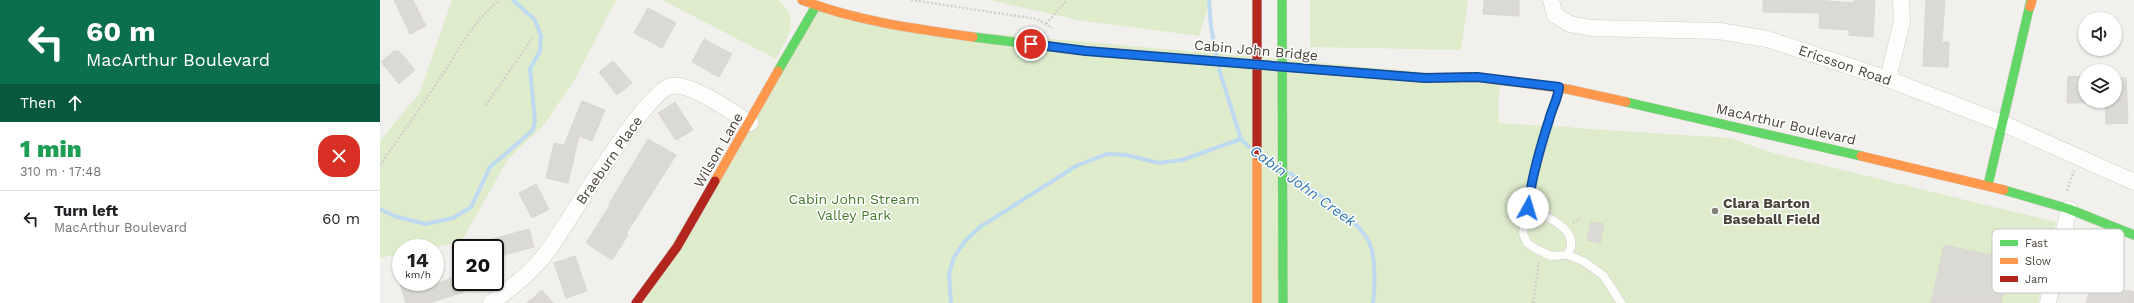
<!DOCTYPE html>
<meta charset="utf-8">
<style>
:root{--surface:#fff;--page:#f6f6f6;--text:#202124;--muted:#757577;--line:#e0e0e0}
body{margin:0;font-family:"Work Sans",sans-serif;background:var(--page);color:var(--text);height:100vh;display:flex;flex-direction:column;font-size:15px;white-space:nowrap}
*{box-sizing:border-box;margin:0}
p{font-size:13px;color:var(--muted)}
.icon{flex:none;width:22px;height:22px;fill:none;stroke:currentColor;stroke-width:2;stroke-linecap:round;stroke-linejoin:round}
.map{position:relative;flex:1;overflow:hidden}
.sheet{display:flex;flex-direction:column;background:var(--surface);width:380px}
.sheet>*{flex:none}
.top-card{background:#0b6e4f;color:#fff;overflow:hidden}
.buttons{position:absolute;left:1698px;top:12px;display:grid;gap:8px}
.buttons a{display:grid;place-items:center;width:44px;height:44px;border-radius:50%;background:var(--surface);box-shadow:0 1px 3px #0004;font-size:20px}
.speed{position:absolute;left:12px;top:239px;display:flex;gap:8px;font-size:20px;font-weight:700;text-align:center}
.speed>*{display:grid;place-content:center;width:52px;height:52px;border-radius:50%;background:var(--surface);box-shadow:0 1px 3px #0004;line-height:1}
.speed small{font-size:10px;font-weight:400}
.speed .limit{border:2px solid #111;border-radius:6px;background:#fff;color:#111}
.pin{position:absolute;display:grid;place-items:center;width:34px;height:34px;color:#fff;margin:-17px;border:2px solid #fff;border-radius:50%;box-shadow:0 1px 4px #0007}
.me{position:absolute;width:44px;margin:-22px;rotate:6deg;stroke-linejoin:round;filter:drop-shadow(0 0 3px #0008)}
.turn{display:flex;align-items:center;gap:14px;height:84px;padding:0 20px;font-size:18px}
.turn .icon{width:52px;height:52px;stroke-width:2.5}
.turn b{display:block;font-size:28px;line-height:34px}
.then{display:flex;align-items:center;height:38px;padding:0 20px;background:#0003;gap:8px;font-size:15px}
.round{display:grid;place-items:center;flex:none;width:42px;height:42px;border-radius:16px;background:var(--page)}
.overview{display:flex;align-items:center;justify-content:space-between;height:68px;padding:0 20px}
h1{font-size:24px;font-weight:800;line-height:30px;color:#1e9e55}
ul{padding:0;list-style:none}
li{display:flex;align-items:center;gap:12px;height:56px;padding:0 20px;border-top:1px solid var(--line)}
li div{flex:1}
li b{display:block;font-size:15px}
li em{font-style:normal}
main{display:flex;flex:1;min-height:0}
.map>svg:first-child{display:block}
</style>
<main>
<section class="sheet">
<div class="top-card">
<div class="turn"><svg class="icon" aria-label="left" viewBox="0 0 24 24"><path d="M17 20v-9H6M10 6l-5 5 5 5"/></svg><div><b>60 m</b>MacArthur Boulevard</div></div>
<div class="then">Then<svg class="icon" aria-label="ahead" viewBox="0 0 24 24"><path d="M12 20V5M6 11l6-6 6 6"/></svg></div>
</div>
<div class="overview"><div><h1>1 min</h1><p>310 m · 17:48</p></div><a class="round" style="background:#d93025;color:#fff"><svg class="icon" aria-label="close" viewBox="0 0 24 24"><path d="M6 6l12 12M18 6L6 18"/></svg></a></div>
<ul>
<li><svg class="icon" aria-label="left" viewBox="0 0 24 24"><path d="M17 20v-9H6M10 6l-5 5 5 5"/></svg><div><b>Turn left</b><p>MacArthur Boulevard</p></div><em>60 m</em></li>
</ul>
</section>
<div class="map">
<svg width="1754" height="303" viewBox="0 0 1754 303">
<rect width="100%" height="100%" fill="#f2f0ec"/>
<g fill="#deeccc">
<polygon points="72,0 236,0 195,79 163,126 128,159 81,242 52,248 21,248 21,254 0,258 0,141 40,92"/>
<path d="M282,0H398C422,19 407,37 396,59Z"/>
<polygon points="610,0 830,0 819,36 697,20"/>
<polygon points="930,0 1088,0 1081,50 930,47"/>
<polygon points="436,6 515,25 1122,79 1118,99 1119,123 1182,127 1185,126 1195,128 1351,138 1393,153 1676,222 1658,303 256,303"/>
</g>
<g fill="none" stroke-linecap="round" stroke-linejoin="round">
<g stroke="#bddaf0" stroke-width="4">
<polyline points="829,0 831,27 836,54"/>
<polyline points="839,69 861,139 869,147"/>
<path d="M910,173C932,192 976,216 989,242C996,256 995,287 993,303"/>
<polyline points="0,209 14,216 45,224 73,218 91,207 110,167 153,130 155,121 150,69 160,51 161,36 155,20 133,0"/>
<polyline points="571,303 569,274 574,257 586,240 600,227 696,166 727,154 746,155 779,163 802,160 861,139"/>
</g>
</g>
<g fill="#dbd9d4" stroke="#dad7d2">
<polygon points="14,0 33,0 46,26 30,34"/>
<polygon points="1104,0 1139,0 1139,16 1103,14"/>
<polygon points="1383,0 1437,0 1474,3 1474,0 1495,0 1493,37 1469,35 1469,30 1439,28 1440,13 1383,12"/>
<polygon points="1546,0 1565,0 1562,42 1569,42 1568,67 1543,66"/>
<polygon points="268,8 296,23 282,48 254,33"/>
<polygon points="324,39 352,54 339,77 312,62"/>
<polygon points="14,51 19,51 35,70 19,84 1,62"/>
<polygon points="233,61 252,83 237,95 219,72"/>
<polygon points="1688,76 1705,77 1705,103 1687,103"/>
<polygon points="1735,78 1746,78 1748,123 1726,124 1725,101 1735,101"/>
<polygon points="202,101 225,110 212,141 199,136 188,183 166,178 174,143 184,145"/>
<polygon points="295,102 313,130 296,140 278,113"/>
<polygon points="268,139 296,155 246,234 248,235 232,260 206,243 230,205 229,204"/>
<polygon points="156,184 169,209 152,218 139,193"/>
<polygon points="1211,222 1224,224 1220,243 1207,240"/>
<polygon points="149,229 154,247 117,257 112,239"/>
<polygon points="1614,240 1634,244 1621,303 1551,303 1564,245 1611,255"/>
<polygon points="195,256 207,291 186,298 174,263"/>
<polygon points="81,273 81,282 103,282 81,293 49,303 26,303 20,284 27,282 60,283"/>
<polygon points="1711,283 1754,292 1754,303 1706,303"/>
<polygon points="162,290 173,303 147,303"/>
</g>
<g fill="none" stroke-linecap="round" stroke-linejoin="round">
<g stroke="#d0ceca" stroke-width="9">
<g id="lane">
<path d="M1148,207C1165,216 1204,230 1187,255L1171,256L1158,250L1147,243L1143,233L1150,188L1179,89"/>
<polyline points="1187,255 1203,261 1223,275 1241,303"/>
</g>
</g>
<g stroke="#d0ceca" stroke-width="17">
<g id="street">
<polyline points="1171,0 1175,15 1190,24 1212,28 1339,31 1387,39 1508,79 1622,123 1754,182"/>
<polyline points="1508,79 1522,21 1521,0"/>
<path d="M111,303C131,288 151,273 167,252C187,225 266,90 291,86C311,82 353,113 370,123"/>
<polyline points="1668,303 1689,209"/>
</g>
</g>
<g stroke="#d1cdc3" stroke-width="10">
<g id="fast">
<polyline points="902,0 903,303"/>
<polyline points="593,37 706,51"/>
<polyline points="398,71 436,6"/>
<polyline points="1246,102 1481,156"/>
<polyline points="1608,185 1651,0"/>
<polyline points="1624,190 1689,209 1754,235"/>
</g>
</g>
<g stroke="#d1cdc3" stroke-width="10">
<g id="slow">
<path d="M422,0C476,21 536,29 593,37"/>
<polyline points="1650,7 1652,0"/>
<polyline points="1045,78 1097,77 1187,89 1246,102"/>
<polyline points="877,155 877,303"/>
<polyline points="1481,156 1624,190"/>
<polyline points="335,181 398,71"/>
</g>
</g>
<g stroke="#d1cdc3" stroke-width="10">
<g id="jam">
<polyline points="877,0 877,155"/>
<polyline points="256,303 297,247 335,181"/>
</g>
</g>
<g stroke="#d2d0cb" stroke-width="2.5" stroke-dasharray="2 2" stroke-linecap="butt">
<polyline points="531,0 657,19 672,28"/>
<polyline points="666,24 687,0"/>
<polyline points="106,105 153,37"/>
<path d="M0,165C20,136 41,107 61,77C79,49 93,21 120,0"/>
<polyline points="1687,191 1694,171"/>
<polyline points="1193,223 1201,218"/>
<polyline points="1153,303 1159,262"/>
</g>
<use href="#lane" stroke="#fdfdfc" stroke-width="8"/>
<use href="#street" stroke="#fdfdfc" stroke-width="16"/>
<use href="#fast" stroke="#63d668" stroke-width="9"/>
<use href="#slow" stroke="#ff974d" stroke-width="9"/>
<use href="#jam" stroke="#b3261e" stroke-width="9"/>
<g stroke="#d1cdc3" stroke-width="10" stroke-linecap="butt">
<polyline id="fast-bridge" points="706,51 1045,78"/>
</g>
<use href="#fast-bridge" stroke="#63d668" stroke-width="9"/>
</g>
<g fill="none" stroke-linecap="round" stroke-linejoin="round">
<g stroke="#114b97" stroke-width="10">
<path id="route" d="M651,44L706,51L1045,78L1097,77L1179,87C1178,99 1172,108 1169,120C1160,148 1151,178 1148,208"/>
</g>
<use href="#route" stroke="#1a73e8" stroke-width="7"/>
</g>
<circle fill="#847f76" stroke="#fff" stroke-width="1.5" cx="1335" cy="211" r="4"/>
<g text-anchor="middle" stroke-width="3" stroke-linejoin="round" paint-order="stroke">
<g font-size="14" fill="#484237" stroke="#fff">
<text transform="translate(876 50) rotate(5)" y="5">Cabin John Bridge</text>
<text transform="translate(1465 65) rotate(19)" y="5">Ericsson Road</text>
<text transform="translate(1406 124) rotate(13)" y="5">MacArthur Boulevard</text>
<text transform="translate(338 150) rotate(-60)" y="5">Wilson Lane</text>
<text transform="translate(229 160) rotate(-55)" y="5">Braeburn Place</text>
</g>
<g font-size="14" fill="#467b2a" stroke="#fff">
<text x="474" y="204">Cabin John Stream<tspan x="474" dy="16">Valley Park</tspan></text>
</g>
<g font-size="14" font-weight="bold" fill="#484237" stroke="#fff" text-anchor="start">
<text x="1343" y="208">Clara Barton<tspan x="1343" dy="16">Baseball Field</tspan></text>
</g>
<g font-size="15" font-style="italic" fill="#2f79b6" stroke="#fff">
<text transform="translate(923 186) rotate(36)" y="5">Cabin John Creek</text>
</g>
</g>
<rect x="1612" y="229" width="132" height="64" rx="6" fill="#fff" stroke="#c8c6c3" stroke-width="1"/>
<rect x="1620" y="240" width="18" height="6" fill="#63d668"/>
<rect x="1620" y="258" width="18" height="6" fill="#ff974d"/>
<rect x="1620" y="276" width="18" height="6" fill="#b3261e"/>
<g font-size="11" fill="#484237">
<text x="1645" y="247">Fast</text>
<text x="1645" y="265">Slow</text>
<text x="1645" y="283">Jam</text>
</g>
</svg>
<div class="buttons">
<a><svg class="icon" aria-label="sound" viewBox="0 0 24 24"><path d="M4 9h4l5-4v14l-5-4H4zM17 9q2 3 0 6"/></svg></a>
<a><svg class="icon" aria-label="layers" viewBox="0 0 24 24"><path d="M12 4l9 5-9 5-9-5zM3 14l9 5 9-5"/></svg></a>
</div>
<div class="speed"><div>14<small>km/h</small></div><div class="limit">20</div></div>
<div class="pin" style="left:651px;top:44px;background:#d93025"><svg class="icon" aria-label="arrive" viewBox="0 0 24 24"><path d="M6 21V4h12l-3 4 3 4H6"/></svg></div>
<svg class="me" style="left:1148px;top:208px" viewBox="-20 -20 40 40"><circle r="19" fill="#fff"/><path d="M0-13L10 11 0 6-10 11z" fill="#1a73e8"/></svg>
</div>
</main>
